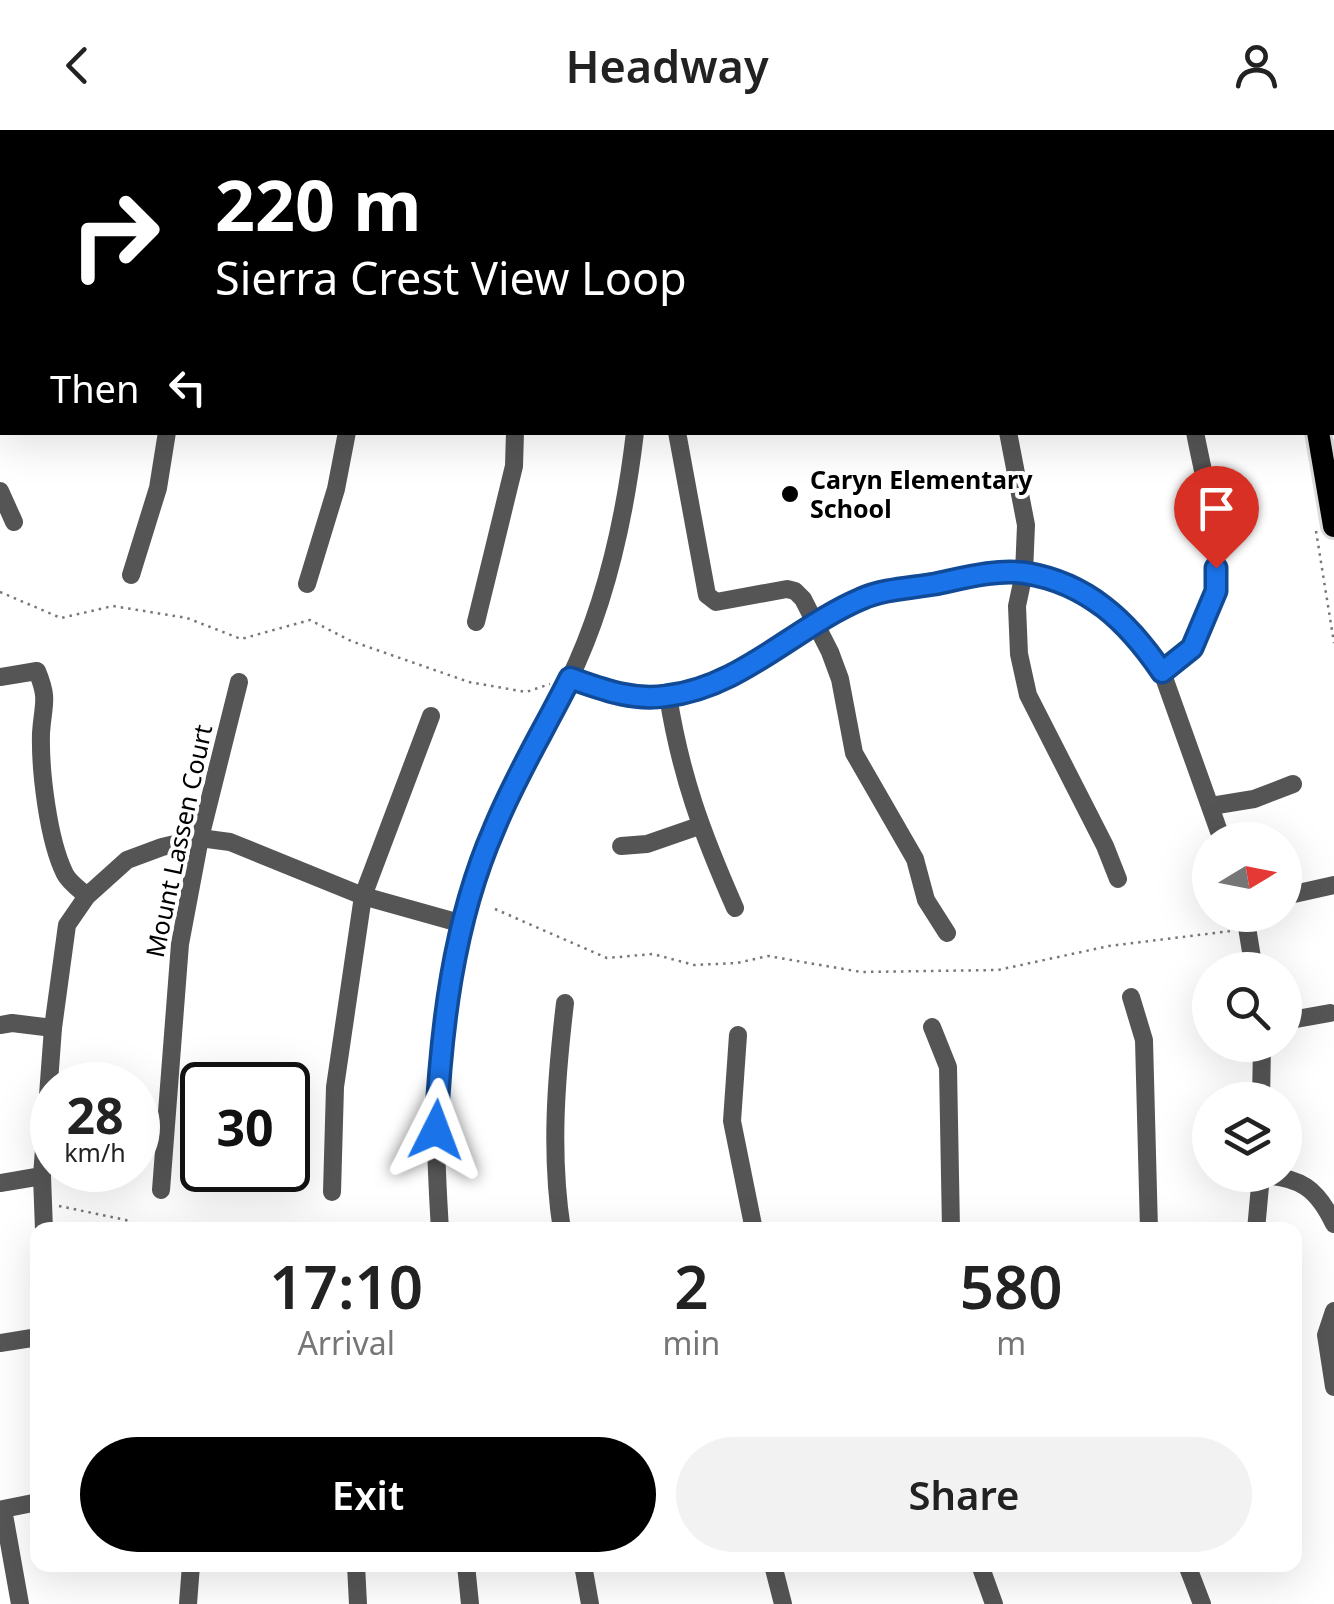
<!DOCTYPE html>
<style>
:root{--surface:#fff;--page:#f2f2f2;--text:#222;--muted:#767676;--accent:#000}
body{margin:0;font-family:"Noto Sans",sans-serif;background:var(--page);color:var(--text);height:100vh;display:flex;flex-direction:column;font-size:38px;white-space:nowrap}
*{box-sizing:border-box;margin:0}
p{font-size:32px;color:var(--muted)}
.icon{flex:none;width:55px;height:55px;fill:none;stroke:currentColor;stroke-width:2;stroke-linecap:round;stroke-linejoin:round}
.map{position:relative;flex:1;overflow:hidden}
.details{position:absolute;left:30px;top:1092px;width:1272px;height:350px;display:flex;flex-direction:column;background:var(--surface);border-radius:20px;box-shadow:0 10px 40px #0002}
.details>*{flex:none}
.top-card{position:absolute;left:0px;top:0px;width:1335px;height:305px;box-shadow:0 10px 40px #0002;background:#000;color:#fff;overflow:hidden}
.needle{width:65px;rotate:80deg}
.tools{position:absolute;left:1192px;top:692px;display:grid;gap:20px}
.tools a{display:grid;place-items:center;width:110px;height:110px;border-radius:50%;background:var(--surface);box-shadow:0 10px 40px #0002;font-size:50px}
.speed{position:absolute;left:30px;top:932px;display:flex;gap:20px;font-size:50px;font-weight:700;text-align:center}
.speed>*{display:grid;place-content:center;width:130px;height:130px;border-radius:50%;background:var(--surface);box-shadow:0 10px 40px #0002;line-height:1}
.speed small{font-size:25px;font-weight:400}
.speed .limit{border:5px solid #111;border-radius:15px;background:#fff;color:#111}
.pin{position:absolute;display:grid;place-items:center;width:85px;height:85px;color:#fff;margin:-102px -42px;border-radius:50% 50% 50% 0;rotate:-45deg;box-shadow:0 0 10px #0007}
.pin .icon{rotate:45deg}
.me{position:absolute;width:110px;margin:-55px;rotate:3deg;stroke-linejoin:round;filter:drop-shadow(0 0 8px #0008)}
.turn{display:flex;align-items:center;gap:35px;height:210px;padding:0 50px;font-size:45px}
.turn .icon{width:130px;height:130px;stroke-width:2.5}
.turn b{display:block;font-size:70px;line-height:85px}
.then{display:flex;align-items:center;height:95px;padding:0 50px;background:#0003;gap:20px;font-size:38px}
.eta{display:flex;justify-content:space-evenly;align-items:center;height:170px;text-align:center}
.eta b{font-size:60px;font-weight:600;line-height:70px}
.button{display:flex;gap:20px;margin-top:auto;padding:20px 50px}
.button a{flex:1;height:115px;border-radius:60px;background:var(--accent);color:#fff;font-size:40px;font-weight:600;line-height:115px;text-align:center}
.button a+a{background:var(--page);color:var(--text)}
header{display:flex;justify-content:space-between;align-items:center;height:130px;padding:0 50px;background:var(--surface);font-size:45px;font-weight:600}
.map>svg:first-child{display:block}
</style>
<header><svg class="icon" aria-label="back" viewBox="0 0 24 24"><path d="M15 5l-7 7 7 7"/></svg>Headway<svg class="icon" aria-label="person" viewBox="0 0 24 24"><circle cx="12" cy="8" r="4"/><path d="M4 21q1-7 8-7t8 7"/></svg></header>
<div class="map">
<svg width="1334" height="1474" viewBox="0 0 1334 1474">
<rect width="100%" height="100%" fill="#fff"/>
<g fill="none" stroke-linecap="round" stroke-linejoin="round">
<g stroke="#dbdbdb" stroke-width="28">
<g id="major">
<polyline points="1270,0 1271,2"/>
<polyline points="1318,302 1334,396"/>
</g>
</g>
<g stroke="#777" stroke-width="2.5" stroke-dasharray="2.5 5" stroke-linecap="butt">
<polyline points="1250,0 1250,2"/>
<polyline points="1316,401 1334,513"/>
<polyline points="0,462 61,488 113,476 187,488 241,509 310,490 351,511 469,552 526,562 550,554"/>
<polyline points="495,779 607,828 653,824 694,835 737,833 768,826 861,842 998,840 1109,816 1231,801"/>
<polyline points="59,1076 126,1090 138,1100"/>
</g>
<g stroke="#555" stroke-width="18">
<polyline points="610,0 611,2"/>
<polyline points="734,0 735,2"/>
<polyline points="940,0 940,2"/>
<polyline points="1142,0 1143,2"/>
<polyline points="0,87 2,102"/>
<polyline points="0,247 2,238"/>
<polyline points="677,302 707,465 716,472 787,459 795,461 803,469 830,522 840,549 854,623 915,729 926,770 947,803"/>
<polyline points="1008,302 1026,395 1024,443 1017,476 1019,524 1028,565 1105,716 1118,749"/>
<polyline points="0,361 14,392"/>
<polyline points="131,445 158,358 167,302"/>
<polyline points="307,454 336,359 347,302"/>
<polyline points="476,492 514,336 515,302"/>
<path d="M1162,542C1172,535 1186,527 1193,517C1236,455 1208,371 1195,302"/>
<path d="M0,547L37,541C49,570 43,573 41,603C40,640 48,710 65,744C69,752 80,760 87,766"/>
<polyline points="570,548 639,568 689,562 728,546 863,467 992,443 1024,443 1064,454 1100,473 1136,503 1162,542 1222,710"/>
<path d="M668,566C681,647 702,703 735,778"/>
<polyline points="1211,676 1254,669 1293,654"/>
<polyline points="621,716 647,714 699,696"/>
<polyline points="1285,766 1334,755"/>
<polyline points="1245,785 1254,840"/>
<polyline points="1131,867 1144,910 1149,1100"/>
<polyline points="1285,891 1330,883"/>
<polyline points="0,895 12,893 53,898"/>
<polyline points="932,897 948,937 951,1100"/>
<polyline points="738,905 732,991 754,1100"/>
<polyline points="1261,970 1262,915"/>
<path d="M1261,1045C1300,1047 1317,1058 1334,1094"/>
<polyline points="0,1053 42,1046"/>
<polyline points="161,1060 180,814 200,708 239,552"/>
<polyline points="332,1062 335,957 363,766 431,586"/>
<polyline points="44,1100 42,1046 53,898 67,795 87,766 127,730 162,717 200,708 230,712 363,766 463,794"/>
<path d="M440,1100C438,1067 436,1034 436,1001C436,900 456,796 492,702C512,650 544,602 568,552C606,475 625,388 635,302"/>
<path d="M562,1100C550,1024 556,949 565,873"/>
<polyline points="1256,1100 1261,1045"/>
<polyline points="1334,1181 1326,1205 1334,1257"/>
<polyline points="0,1213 38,1207"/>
<polyline points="356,1435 358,1474"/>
<polyline points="466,1435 470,1474"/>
<polyline points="583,1435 590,1474"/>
<polyline points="773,1435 783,1474"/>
<polyline points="980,1435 994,1474"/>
<polyline points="1187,1435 1202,1474"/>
<polyline points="20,1474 3,1379 38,1372"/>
<polyline points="188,1474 191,1435"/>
</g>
<use href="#major" stroke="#000" stroke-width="22"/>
</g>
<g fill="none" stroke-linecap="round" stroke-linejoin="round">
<g stroke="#114b97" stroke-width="25">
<path id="route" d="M436,1000C441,898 453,793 494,699C515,647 545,598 570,548C602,559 631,571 666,566C740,558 795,497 861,469C883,459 912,458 935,454C964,448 996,439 1025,443C1088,453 1128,492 1162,542L1192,518L1216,461V438"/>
</g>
<use href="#route" stroke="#1a73e8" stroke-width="18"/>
</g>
<circle fill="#000" stroke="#fff" stroke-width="4" cx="790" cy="364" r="10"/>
<g text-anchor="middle" stroke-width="8" stroke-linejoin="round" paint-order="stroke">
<g font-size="25" font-weight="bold" fill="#000" stroke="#fff" text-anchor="start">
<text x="810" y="359">Caryn Elementary<tspan x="810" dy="29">School</tspan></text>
</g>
<g font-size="25" fill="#000" stroke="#fff">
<text transform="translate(179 711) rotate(-78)" y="9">Mount Lassen Court</text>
</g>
</g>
</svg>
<div class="tools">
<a><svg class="needle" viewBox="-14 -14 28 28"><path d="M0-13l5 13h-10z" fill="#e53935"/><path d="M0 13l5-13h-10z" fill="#767676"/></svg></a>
<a><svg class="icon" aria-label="search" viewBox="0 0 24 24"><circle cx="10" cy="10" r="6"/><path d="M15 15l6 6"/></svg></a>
<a><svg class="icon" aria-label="layers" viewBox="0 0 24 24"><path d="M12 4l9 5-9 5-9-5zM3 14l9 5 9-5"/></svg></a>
</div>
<div class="speed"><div>28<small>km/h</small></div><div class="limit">30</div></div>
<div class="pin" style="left:1216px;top:438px;background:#d93025"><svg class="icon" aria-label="arrive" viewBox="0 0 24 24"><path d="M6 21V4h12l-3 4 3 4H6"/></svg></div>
<svg class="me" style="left:436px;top:1000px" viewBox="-20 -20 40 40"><path d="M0-17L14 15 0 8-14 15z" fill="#1a73e8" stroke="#fff" stroke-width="4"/></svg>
<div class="top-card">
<div class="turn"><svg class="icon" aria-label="right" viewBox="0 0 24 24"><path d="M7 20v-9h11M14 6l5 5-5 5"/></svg><div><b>220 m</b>Sierra Crest View Loop</div></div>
<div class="then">Then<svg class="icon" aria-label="left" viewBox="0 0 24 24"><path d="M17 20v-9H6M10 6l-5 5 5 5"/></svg></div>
</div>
<section class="details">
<div class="eta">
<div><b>17:10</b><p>Arrival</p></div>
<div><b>2</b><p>min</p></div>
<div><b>580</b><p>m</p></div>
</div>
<div class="button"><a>Exit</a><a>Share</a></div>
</section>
</div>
